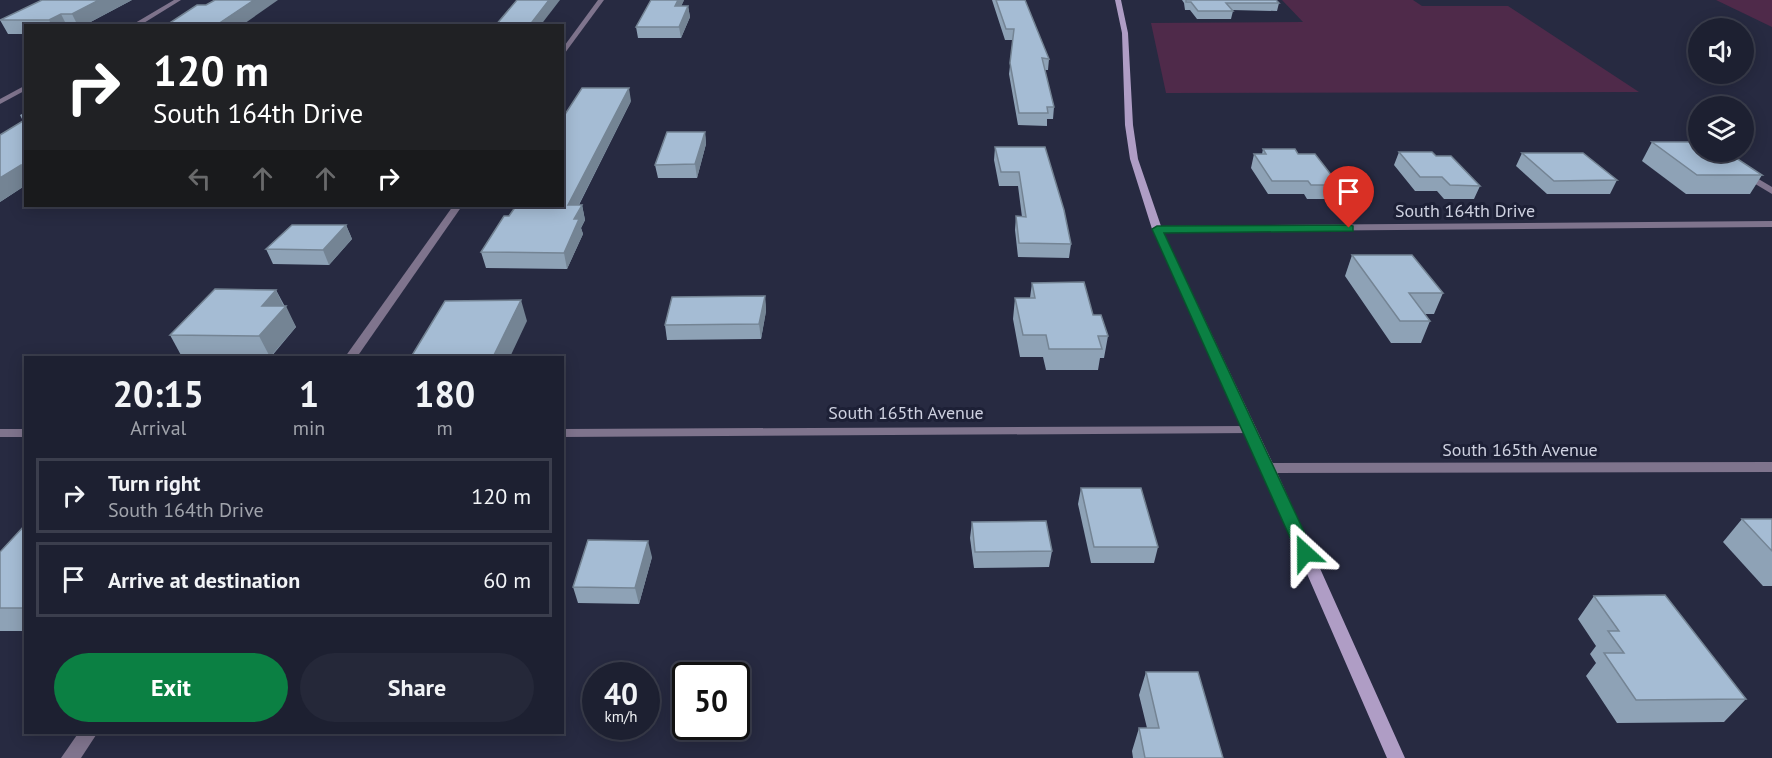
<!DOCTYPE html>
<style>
:root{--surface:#1d2031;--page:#252839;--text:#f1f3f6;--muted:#a0a3ab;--line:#3b3e4d;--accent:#0b8043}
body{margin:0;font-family:"PT Sans",sans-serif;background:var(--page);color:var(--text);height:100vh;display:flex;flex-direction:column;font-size:22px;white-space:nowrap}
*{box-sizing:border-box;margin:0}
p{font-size:20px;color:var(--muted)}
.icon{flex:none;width:33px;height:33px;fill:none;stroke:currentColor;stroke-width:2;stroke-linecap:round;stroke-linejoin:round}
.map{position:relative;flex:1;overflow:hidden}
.sheet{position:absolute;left:24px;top:356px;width:540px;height:378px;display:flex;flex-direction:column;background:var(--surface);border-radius:0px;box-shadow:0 3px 15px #0003,0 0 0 2px var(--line)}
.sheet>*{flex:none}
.banner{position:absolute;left:24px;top:24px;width:540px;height:183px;border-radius:0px;box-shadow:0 3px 15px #0003,0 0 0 2px var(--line);background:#202124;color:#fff;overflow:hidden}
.buttons{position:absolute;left:1688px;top:18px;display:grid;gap:12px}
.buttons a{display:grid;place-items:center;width:66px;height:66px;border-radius:50%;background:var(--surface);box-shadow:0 3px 15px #0003,0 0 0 2px var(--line);font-size:30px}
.speed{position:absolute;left:582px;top:662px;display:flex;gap:12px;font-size:30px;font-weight:700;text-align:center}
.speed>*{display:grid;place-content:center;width:78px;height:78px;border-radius:50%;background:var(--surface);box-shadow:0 3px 15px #0003,0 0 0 2px var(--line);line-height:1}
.speed small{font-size:15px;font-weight:400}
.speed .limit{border:3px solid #111;border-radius:9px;background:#fff;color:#111}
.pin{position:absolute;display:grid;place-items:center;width:51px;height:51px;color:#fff;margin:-62px -26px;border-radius:50% 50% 50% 0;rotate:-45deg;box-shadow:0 0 6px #0007}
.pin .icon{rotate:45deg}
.me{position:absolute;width:66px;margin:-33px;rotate:336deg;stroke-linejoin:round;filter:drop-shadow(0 0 4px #0008)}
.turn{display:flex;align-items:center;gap:21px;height:126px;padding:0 30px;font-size:27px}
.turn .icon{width:78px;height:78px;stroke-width:2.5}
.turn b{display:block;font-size:42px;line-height:51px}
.lanes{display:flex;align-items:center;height:57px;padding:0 30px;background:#0003;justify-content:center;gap:30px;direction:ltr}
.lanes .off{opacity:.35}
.eta{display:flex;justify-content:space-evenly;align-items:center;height:102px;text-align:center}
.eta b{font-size:36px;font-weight:700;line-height:42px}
.action{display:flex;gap:12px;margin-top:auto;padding:12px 30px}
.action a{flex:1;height:69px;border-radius:36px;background:var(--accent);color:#fff;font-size:24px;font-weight:700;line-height:69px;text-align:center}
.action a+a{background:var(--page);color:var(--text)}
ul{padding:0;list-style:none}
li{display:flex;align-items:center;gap:18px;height:75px;margin:0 12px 9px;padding:0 18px;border:3px solid var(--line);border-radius:0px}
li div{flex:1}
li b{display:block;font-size:22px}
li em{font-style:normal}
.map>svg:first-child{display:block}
</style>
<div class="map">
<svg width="1772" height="758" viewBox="0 0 1772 758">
<rect width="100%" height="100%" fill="#272a41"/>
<g fill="#4f2a4a">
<polygon points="1282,0 1413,0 1422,6 1508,6 1639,92 1166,93 1151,23 1303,22"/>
<polygon points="1716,0 1772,0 1772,27"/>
</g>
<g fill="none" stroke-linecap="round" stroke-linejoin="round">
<polygon fill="#7f748d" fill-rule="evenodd" points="1772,462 1772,472 1268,473 1263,471 1261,468 1263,465 1268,463"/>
<g fill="#7f748d" fill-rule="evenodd">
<polygon points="174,0 181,0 139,26 130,26"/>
<polygon points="598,0 604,0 562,57 562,49"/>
<polygon points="26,85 26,90 0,104 0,99"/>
<polygon points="1745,171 1772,187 1772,194 1742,176 1742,172"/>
<polygon points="453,206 462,206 357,357 345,357"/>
<polygon points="1772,221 1772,227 1157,232 1152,229 1157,226"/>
<polygon points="1249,426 1255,430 1254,433 562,437 562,429"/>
<rect x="0" y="429" width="26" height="8"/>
<polygon points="79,732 98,732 81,758 61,758"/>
</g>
<polygon fill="#af9dc5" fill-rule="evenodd" points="1115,0 1121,0 1128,33 1133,125 1138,159 1162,229 1275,468 1405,758 1387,758 1261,468 1152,229 1130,159 1125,125 1122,33"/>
</g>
<g fill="#8ea2b6">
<polygon points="132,0 83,26 26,26 26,34 8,34 0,20"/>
<polygon points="684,0 681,6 688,6 690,17 681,38 638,38 636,27"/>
<polygon points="992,0 1025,0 1049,59 1048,70 1045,70 1054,107 1053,119 1047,119 1047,126 1018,125 1009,74 1013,40 1005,40"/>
<polygon points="1182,0 1276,0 1279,3 1277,11 1232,10 1233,11 1231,19 1197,19 1190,10 1185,10 1184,3"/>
<polygon points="631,101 579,205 582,205 585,220 581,228 583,234 567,269 486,268 481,252 509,216"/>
<polygon points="26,112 26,185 0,202 23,121 20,115"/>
<polygon points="705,132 706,144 697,178 658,178 655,165"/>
<polygon points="1652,142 1762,175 1750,194 1686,194 1642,161"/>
<polygon points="995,147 1045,147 1071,244 1069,258 1018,257 1015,230 1016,216 1022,217 1018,186 999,186 994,160"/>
<polygon points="1263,149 1298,154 1339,185 1335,199 1307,199 1304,194 1268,194 1251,168 1254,154 1262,154"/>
<polygon points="1399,152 1436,156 1480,186 1474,199 1444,199 1437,191 1415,191 1394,165"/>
<polygon points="1522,153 1617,180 1610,194 1547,194 1516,166"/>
<polygon points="346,225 352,239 329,265 273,264 266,249"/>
<polygon points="1352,255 1443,293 1434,314 1425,314 1430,321 1421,343 1391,343 1345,276"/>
<polygon points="1032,283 1093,315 1108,336 1104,358 1100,358 1098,370 1046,370 1043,357 1020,357 1013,319 1015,298 1030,298"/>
<polygon points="276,290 296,327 271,357 182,357 170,335"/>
<polygon points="765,296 766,311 761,339 667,340 665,325"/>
<polygon points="1081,488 1158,547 1154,563 1091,563 1078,504"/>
<polygon points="1742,519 1772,519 1772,586 1763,586 1723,542"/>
<polygon points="972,522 1052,551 1049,567 974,568 970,538"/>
<polygon points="26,524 26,631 0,631 0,552"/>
<polygon points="652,557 639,604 578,603 573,587"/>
<polygon points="1594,596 1746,699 1724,722 1617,723 1586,676 1596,663 1590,654 1596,646 1578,619"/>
<polygon points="1146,672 1223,758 1133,758 1132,751 1139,728 1147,728 1139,695"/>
</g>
<g fill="#748494">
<polygon points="99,0 132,0 83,26 78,26 72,14"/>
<polygon points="254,0 278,0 241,26 215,26"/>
<polygon points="549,0 560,0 540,26 529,26"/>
<polygon points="678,0 684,0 677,16 675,6"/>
<polygon points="688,6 690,17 681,38 679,27"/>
<polygon points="61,14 67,26 52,26 49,20"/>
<polygon points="629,88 631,101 571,220 568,205"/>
<polygon points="705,132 706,144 697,178 695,164"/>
<polygon points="21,165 26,172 26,185 0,202 0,178"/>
<polygon points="582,205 585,220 581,228 583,234 567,269 564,253 574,219"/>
<polygon points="346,225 352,239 329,265 323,250"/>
<polygon points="276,290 284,307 286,306 296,327 270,357 259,336 262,306"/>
<polygon points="765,296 766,311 761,339 759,324"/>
<polygon points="521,300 527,321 510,357 493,357"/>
<polygon points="648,541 652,557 639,604 635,588"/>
</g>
<g fill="#a5bcd4" stroke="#748494" stroke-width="1.5">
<polygon points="42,0 99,0 72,14 61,14 49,20 0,20"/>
<polygon points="215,0 254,0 215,26 165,26 197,5 206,5"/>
<polygon points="517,0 549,0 529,26 495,26"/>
<polygon points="651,0 678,0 675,6 688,6 679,27 636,27"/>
<polygon points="996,0 1025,0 1049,59 1042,58 1054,107 1047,107 1048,113 1019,113 1010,63 1014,29 1006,29"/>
<polygon points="1186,0 1276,0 1279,3 1226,3 1233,11 1198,11 1191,2 1186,2"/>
<polygon points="582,88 629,88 568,205 582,205 574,219 579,219 564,253 481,252 504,216 509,216 516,206 562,206 562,119"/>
<polygon points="26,119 26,165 21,165 0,178 0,135"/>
<polygon points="667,132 705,132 695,164 655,165"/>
<polygon points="1652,142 1698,142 1698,152 1727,152 1762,175 1697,175"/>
<polygon points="995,147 1045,147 1064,210 1071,244 1019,243 1016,216 1026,217 1019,172 1001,172"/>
<polygon points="1263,149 1295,149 1298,154 1315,154 1339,185 1311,185 1308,181 1272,181 1254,154 1266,154"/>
<polygon points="1399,152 1432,152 1436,156 1451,156 1480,186 1450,185 1442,177 1420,177"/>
<polygon points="1522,153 1583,153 1617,180 1554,181"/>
<polygon points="292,225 346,225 323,250 266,249"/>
<polygon points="1352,255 1412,255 1443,293 1409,293 1430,321 1400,321"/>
<polygon points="1084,282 1093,315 1101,315 1108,336 1098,336 1102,349 1049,349 1046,335 1023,335 1015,298 1035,298 1032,283"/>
<polygon points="215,289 276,290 262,306 286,306 259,336 170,335"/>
<polygon points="765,296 759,324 665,325 672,297"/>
<polygon points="521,300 493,357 411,357 445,301"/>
<polygon points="1081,488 1141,488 1158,547 1094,547"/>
<polygon points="1742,519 1772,519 1772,551"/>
<polygon points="1046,521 1052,551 975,552 972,522"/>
<polygon points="26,524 26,608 0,608 0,552"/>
<polygon points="588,540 648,541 635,588 573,587"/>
<polygon points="1665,595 1746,699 1636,700 1604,653 1624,653 1608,631 1619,631 1594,596"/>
<polygon points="1146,672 1198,672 1223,758 1145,758 1139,728 1159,728"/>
</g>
<polygon fill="#0b8043" stroke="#07532c" stroke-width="1.5" points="1349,225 1353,226 1353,231 1164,233 1314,553 1311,558 1305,560 1299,558 1297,553 1152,229 1157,226"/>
<g text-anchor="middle" stroke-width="6" stroke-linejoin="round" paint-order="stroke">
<g font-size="18" fill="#ced1e0" stroke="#1d2036">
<text x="1465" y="217">South 164th Drive</text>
<text x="906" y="419">South 165th Avenue</text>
<text x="1520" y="456">South 165th Avenue</text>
</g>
</g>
</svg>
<div class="buttons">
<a><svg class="icon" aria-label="sound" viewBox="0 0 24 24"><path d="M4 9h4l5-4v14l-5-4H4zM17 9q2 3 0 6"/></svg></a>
<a><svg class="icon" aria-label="layers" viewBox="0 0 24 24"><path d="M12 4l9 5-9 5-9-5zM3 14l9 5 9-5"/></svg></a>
</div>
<div class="speed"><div>40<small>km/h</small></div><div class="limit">50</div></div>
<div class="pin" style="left:1349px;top:228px;background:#d93025"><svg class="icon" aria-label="arrive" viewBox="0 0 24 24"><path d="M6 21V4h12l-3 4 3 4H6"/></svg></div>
<svg class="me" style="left:1305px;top:553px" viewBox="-20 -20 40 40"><path d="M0-17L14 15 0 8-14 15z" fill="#0b8043" stroke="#fff" stroke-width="4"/></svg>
<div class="banner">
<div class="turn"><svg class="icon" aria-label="right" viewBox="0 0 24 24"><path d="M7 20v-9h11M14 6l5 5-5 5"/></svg><div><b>120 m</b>South 164th Drive</div></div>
<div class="lanes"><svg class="icon off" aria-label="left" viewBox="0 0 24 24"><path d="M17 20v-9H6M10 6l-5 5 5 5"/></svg><svg class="icon off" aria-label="ahead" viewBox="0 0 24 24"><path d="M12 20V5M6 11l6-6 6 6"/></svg><svg class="icon off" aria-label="ahead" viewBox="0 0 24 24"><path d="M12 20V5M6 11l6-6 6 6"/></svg><svg class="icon" aria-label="right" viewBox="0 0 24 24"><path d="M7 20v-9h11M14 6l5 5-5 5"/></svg></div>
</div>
<section class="sheet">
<div class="eta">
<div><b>20:15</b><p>Arrival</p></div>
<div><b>1</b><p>min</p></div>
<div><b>180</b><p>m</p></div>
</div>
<ul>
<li><svg class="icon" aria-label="right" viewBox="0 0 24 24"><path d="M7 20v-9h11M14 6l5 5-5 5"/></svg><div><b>Turn right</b><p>South 164th Drive</p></div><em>120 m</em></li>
<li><svg class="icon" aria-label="arrive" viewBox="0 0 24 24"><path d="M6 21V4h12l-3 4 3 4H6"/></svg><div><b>Arrive at destination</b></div><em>60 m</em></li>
</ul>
<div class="action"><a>Exit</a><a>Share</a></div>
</section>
</div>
